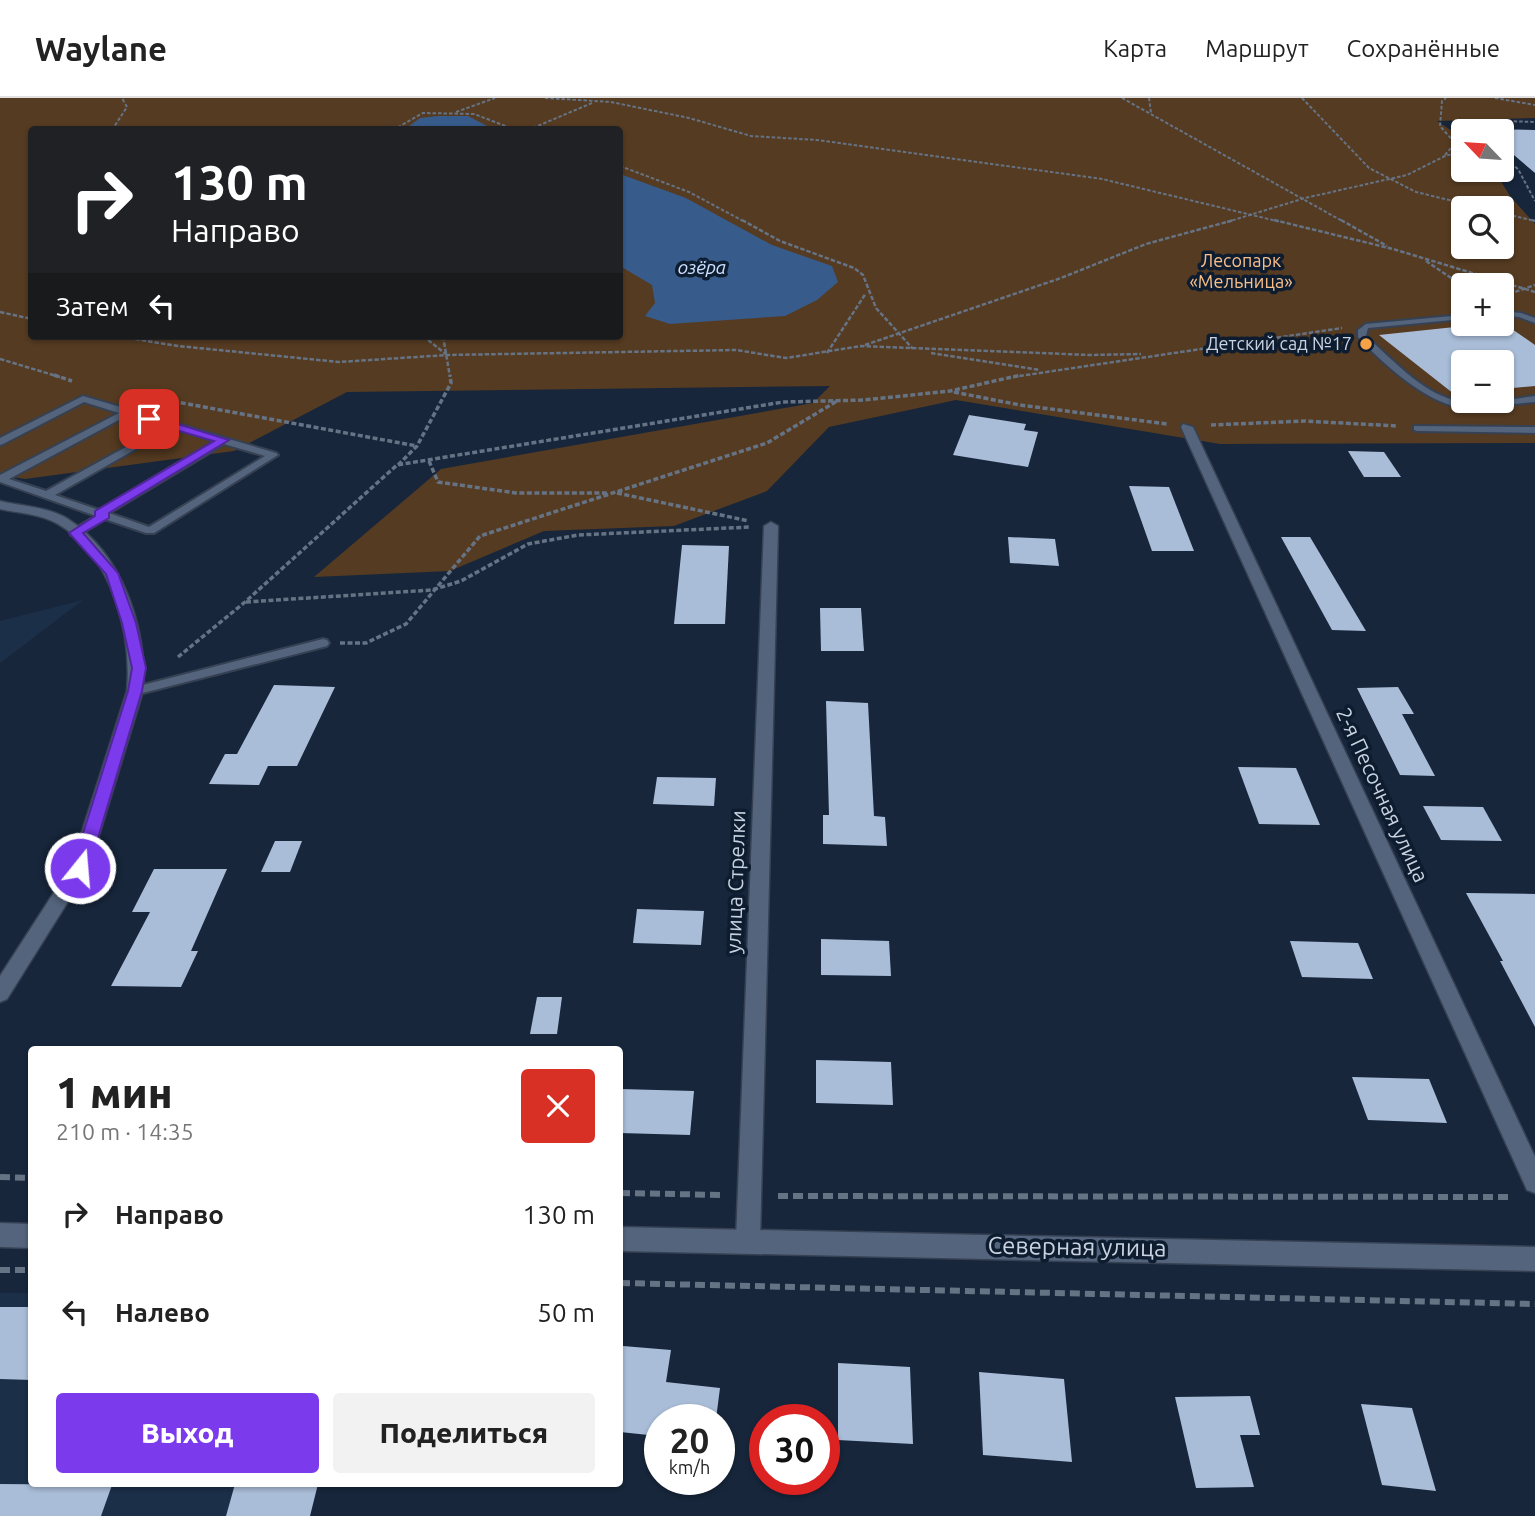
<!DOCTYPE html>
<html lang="ru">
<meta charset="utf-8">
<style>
:root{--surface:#fff;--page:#f2f2f2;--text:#222;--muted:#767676;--line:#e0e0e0;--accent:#7c3aed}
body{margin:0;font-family:Ubuntu,sans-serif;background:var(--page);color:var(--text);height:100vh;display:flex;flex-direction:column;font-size:26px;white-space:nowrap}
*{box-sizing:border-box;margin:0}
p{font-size:23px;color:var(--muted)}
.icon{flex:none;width:38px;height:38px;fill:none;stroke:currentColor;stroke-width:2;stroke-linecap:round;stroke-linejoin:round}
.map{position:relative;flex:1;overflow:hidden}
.side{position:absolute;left:28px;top:948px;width:595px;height:441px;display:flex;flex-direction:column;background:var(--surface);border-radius:7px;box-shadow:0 2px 5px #0004}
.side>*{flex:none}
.guide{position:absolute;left:28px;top:28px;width:595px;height:214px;border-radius:7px;box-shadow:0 2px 5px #0004;background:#202124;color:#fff;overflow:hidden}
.needle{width:46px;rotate:295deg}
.buttons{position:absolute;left:1451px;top:21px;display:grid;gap:14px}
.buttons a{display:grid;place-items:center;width:63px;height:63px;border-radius:7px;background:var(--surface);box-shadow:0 2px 5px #0004;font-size:35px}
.speed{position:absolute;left:644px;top:1306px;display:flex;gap:14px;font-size:35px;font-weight:700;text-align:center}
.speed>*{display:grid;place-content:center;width:91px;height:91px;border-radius:50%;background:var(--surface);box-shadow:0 2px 5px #0004;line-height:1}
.speed small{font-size:18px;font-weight:400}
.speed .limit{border:10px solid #d22;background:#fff;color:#111}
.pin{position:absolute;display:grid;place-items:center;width:60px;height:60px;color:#fff;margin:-30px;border-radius:14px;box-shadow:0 4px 10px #0006}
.me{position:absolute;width:77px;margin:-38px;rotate:17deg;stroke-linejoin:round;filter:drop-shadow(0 0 5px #0008)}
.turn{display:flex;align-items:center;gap:24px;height:147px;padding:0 28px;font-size:32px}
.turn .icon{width:91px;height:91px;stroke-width:2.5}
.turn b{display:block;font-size:49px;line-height:60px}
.then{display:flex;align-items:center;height:66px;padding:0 28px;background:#0003;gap:14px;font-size:26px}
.round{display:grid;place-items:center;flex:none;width:74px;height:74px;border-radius:7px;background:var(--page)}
.head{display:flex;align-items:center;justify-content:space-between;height:119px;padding:0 28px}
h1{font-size:42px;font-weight:800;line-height:52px}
.cta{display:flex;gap:14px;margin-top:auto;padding:14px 28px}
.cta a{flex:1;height:80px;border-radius:7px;background:var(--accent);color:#fff;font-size:28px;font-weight:800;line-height:80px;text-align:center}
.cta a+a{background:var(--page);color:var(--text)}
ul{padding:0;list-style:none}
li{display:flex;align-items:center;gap:21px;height:98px;padding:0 28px}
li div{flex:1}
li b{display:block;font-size:26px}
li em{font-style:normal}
header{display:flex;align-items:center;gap:42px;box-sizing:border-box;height:98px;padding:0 35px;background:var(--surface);border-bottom:2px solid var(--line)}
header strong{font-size:33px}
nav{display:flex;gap:38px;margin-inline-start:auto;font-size:24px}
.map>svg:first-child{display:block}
</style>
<header>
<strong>Waylane</strong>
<nav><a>Карта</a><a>Маршрут</a><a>Сохранённые</a></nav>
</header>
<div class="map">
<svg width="1535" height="1418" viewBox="0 0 1535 1418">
<rect width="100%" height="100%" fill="#17263b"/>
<g fill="#1c2f49">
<polygon points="83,502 0,565 0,523"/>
<polygon points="0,1195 31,1195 32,1386 318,1386 310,1418 0,1418"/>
</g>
<path fill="#553b21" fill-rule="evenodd" d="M0,0H1535V20L1437,23L1463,40V72H1494L1510,98L1535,126V345L1220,346L956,302L829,329L767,393L674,428L544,433L450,473L314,479L441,371L813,305L830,288L347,294L234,353L25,381L0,377ZM32,32H620V238H32ZM1463,110H1502V149H1463ZM1463,187H1502V226H1463ZM1463,264H1502V303H1463Z"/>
<g fill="#375b8b">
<polygon points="438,18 468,18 493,31 405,31 420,20"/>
<polygon points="620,76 686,100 772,147 832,168 838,184 817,202 785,218 670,226 645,218 655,205 652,187 620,168"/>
</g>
<g fill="#a9bdd8">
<polygon points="1481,31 1535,32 1535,75 1502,47 1502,33 1484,33"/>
<polygon points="1502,224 1535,247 1535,288 1502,291 1502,264 1463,264 1463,295 1454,296 1379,237"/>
<polygon points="969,317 1026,326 1024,332 1038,334 1028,369 953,357"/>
<polygon points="1348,353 1384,354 1401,379 1364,379"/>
<polygon points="1129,388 1169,389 1194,453 1152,453"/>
<polygon points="1008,439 1055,441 1059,468 1010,465"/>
<polygon points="1281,439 1310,439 1366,533 1332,532"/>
<polygon points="682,447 729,448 725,526 674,526"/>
<polygon points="820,510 861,510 864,553 821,553"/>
<polygon points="274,587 335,589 297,668 268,668 259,687 209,686 225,656 237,656"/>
<polygon points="1398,589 1414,616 1402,616 1435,678 1400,677 1357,590"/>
<polygon points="826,603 868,605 874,718 885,719 887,748 823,746 823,717 829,717"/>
<polygon points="1238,669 1296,670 1320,727 1259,726"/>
<polygon points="657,679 716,680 714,708 653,706"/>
<polygon points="1423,708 1483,709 1502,743 1441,742"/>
<polygon points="275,743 302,743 290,774 261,774"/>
<polygon points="154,771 227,771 191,853 198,853 181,889 111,888 150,814 132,814"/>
<polygon points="1466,795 1535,796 1535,929 1500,863 1503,863"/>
<polygon points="637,811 704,813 701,847 633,845"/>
<polygon points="821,841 889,843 891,878 821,877"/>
<polygon points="1290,843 1358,845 1373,881 1302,879"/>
<polygon points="537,899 562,899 557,936 530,936"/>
<polygon points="816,962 891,964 893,1007 816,1005"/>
<polygon points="1352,979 1429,981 1447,1025 1368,1022"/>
<polygon points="620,991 694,993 690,1037 620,1035"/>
<polygon points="0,1209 32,1209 32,1282 0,1281"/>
<polygon points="623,1248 671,1252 666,1284 720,1290 716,1321 660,1321 658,1338 620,1334 620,1266"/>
<polygon points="838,1265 910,1269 913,1346 838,1342"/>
<polygon points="979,1274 1064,1281 1072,1364 983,1357"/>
<polygon points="1250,1298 1260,1337 1240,1337 1254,1389 1196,1390 1175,1299"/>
<polygon points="1361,1306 1412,1310 1436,1393 1382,1387"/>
<polygon points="0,1386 112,1387 101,1418 0,1418"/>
<polygon points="235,1386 318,1386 310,1418 226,1418"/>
</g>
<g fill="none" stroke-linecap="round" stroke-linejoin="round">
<g stroke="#364153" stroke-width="4">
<g id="service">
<polygon points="1502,213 1521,215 1535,220 1535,225 1519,219 1502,217"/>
<path d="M1463,217V221L1368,230L1366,238C1391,260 1421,294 1454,302C1480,309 1509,301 1535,298V304C1510,306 1484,312 1459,309C1425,304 1381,264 1358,239V232L1366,226Z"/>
<path d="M83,298L276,355L278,357L154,435H146L105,421L79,437H71V433L96,418L0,384V377L119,315L84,304L3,346L0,347V340ZM128,317L164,328L46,393L9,381ZM173,330L215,343L99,412L55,397ZM224,346L265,358L149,429L109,415Z"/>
<polygon points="1414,328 1535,329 1535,335 1417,333 1414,332"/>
<polygon points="323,541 327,542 329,545 327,548 135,597 129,593 135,589"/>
</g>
</g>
<g stroke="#364153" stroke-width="3">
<g id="minor">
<polygon points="1183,326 1193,329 1535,1059 1535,1095 1527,1092 1181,329"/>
<path d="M0,403C21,408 49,409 68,421C123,456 147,531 143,593L89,770L7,901L0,904V878L71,768L127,593C132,534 112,458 58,426C41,416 18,415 0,411Z"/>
<polygon points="771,424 778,428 760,1142 756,1150 748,1154 740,1150 736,1142 764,428"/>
</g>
</g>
<g stroke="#364153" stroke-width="3">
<g id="secondary">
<polygon points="0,1125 32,1126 32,1150 0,1149"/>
<polygon points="620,1129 1535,1149 1535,1173 620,1153"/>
</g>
</g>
<g stroke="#667385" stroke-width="2" stroke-dasharray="3.5 2" stroke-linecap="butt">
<polyline points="545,0 611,4 689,20 751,38 817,42 1102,81 1281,124"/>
<polyline points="1122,0 1344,124"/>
<polyline points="1149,0 1151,15"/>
<polyline points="1302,0 1369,70 1416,94 1482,110"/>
<polyline points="1495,0 1535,7"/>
<polyline points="456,14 495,0"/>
<polyline points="112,32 127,9 122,0"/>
<polyline points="393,32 423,15 474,16 516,32"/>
<polyline points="528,32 592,5"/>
<polyline points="1463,36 1452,26 1471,22 1535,24"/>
<polyline points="1445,57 1455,45 1440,28 1442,3 1446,0"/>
<polyline points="1502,59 1518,71 1535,103"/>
<polyline points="620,68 689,94 745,124"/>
<polyline points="1502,115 1535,123"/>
<polyline points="1227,124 1305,100 1407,77 1445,58 1463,53"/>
</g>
<g stroke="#667385" stroke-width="2.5" stroke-dasharray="4.5 2" stroke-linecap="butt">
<polyline points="742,122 780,143 854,170 863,177 876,210 913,251"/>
<polyline points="1274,122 1393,151 1535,194"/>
<polyline points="1341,122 1387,148"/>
<polyline points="1532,122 1535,123"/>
<polyline points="1426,163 1463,188"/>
<polyline points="1509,196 1535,187"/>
<polyline points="0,214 32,221"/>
<polyline points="116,238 178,248 339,264 447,257 736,252 786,260 861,248 1090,257 1141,256"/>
<polyline points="423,238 447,257"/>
<polyline points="443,238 450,279"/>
<polyline points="865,247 1061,180 1146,146 1234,122"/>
<polyline points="827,255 866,195"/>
<polyline points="931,255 1040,272"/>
<polyline points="0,261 60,279"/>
<polyline points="1013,279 1342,230"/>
</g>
<g stroke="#667385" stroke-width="3.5" stroke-dasharray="5 2.5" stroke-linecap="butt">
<polyline points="54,277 72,283"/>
<polyline points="954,294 1020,307 1167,326"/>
<polyline points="166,302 417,348"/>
<polyline points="1211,327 1304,323 1398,328"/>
<polyline points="429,363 438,384 516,395 609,395"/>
<polyline points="398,367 417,348 451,285 450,277"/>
<polyline points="617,395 749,423"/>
<polyline points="246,504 432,492 461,483 528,446 578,437 750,429"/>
<polyline points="340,545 366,545 406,526 480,438 767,345 837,303"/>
<polyline points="178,559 245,504 397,367 783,304 864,302 950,293 1021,277"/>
</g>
<g stroke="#667385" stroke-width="6" stroke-dasharray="10 5" stroke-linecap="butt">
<polyline points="0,1079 32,1080"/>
<polyline points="620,1095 724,1097"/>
<polyline points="778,1098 1511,1099"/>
<polyline points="0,1172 32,1172"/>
<polyline points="620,1185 1535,1206"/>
</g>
<use href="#service" fill="#53647c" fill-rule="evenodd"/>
<use href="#minor" fill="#53647c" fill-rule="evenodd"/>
<use href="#secondary" fill="#53647c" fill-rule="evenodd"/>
</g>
<polygon fill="#7c3aed" stroke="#51269a" stroke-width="2" points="149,317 229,342 109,415 109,420 83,435 118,475 136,525 146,570 142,593 89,770 86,775 75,775 72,770 128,593 132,570 122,525 106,476 69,435 95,418 95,413 214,343 145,323 145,318"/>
<circle fill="#f6a248" stroke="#0e1c30" stroke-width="2.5" cx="1366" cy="246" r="7"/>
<g text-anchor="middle" stroke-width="7" stroke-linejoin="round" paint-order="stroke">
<g font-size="18" fill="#f8bf89" stroke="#0e1c30">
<text x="1241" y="169">Лесопарк<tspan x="1241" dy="21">«Мельница»</tspan></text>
</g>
<g font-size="18" fill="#c8d2e0" stroke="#0e1c30" text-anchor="end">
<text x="1352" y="252">Детский сад №17</text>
</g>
<g font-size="19" font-style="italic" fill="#cbe1ff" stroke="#0e1c30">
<text x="702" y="176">озёра</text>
</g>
<g font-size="21" fill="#c8d2e0" stroke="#0e1c30">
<text transform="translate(1382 697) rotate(65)" y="7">2-я Песочная улица</text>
<text transform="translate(736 784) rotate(-88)" y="7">улица Стрелки</text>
</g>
<g font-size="24" fill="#c8d2e0" stroke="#0e1c30">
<text transform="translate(1077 1149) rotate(1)" y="8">Северная улица</text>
</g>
</g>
</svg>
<div class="buttons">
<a><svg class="needle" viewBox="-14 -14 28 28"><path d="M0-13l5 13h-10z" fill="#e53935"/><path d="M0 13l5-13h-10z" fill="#767676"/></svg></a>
<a><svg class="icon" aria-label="search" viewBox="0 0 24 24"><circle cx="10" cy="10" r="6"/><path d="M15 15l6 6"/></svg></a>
<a>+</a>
<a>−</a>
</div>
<div class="speed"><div>20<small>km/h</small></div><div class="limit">30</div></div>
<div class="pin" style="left:149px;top:321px;background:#d93025"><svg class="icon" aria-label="arrive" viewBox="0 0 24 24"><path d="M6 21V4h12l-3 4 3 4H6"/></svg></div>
<svg class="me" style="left:80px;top:770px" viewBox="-20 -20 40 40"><circle r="17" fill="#7c3aed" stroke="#fff" stroke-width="3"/><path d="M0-11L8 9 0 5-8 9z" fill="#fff"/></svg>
<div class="guide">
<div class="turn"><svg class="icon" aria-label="right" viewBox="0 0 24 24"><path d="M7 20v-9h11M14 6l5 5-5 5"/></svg><div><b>130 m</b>Направо</div></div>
<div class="then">Затем<svg class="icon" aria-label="left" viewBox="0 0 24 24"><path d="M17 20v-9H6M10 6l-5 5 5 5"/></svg></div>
</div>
<section class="side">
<div class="head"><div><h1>1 мин</h1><p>210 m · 14:35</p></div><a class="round" style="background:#d93025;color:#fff"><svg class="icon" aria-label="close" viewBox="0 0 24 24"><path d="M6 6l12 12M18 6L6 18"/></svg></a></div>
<ul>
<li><svg class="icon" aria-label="right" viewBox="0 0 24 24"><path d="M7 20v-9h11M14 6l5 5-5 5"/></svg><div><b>Направо</b></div><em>130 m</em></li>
<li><svg class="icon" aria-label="left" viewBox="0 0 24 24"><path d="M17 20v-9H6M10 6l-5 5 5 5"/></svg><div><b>Налево</b></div><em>50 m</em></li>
</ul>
<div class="cta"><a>Выход</a><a>Поделиться</a></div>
</section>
</div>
